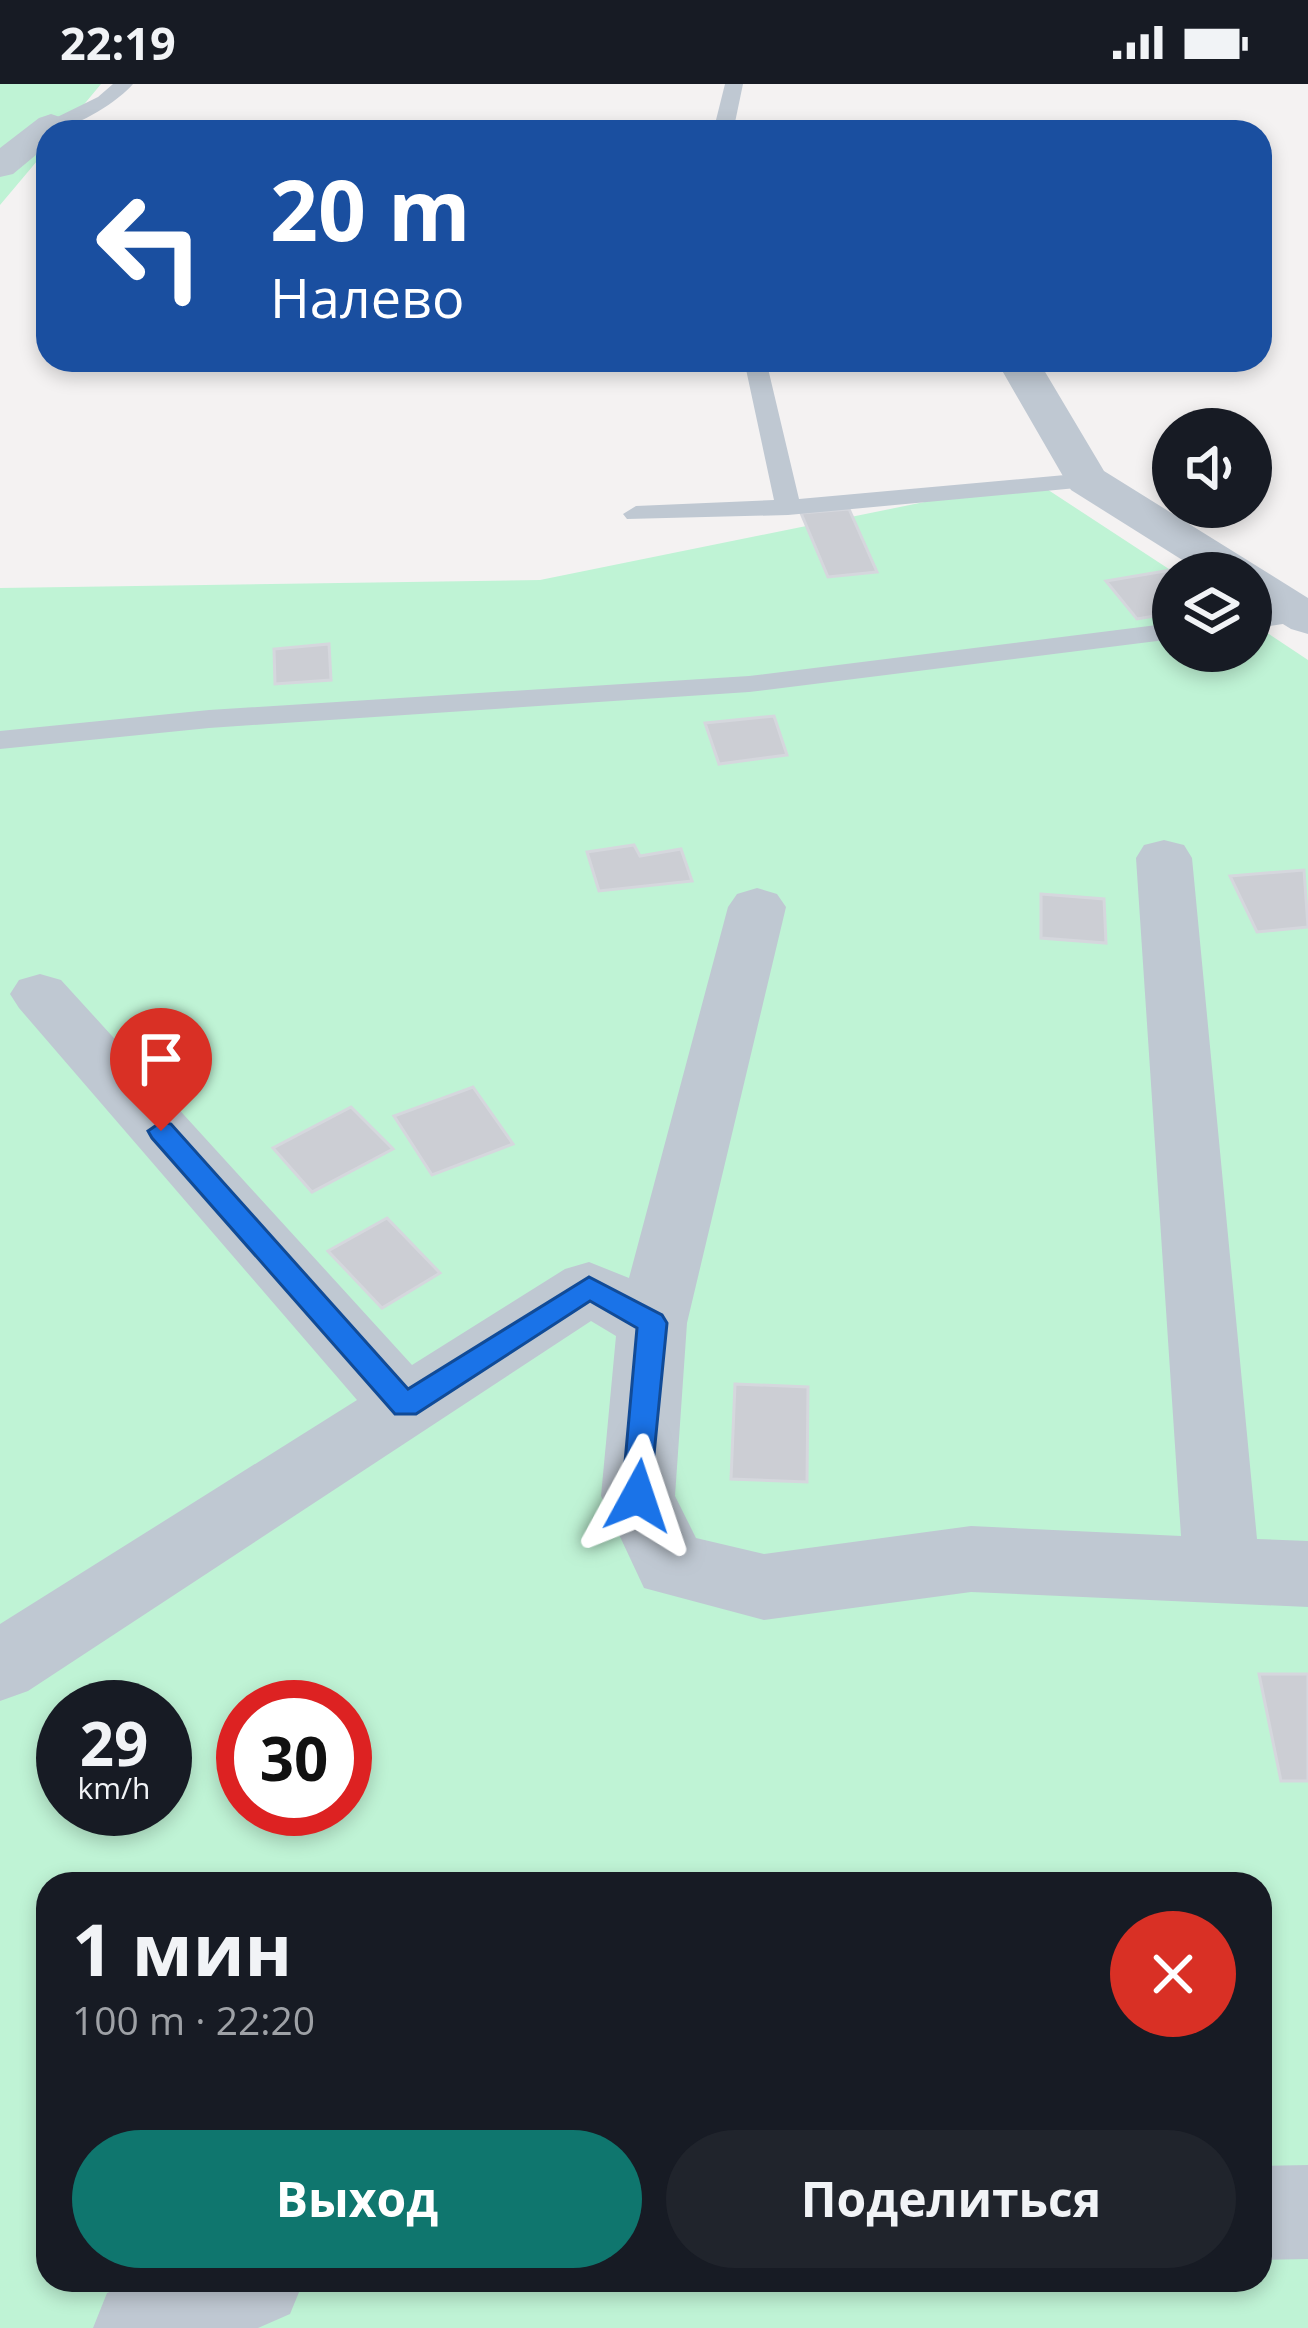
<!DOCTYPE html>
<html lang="ru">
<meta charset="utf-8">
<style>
:root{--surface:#171b24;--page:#20242c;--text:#f1f3f6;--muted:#9ea1a6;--accent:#0f766e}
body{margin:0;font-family:"Open Sans",sans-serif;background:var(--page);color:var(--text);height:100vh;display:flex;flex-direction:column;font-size:45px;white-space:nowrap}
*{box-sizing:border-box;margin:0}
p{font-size:39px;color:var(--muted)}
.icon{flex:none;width:66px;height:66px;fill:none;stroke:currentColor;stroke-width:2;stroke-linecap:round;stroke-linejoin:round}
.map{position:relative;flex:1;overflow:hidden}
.details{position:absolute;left:36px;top:1788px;width:1236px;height:420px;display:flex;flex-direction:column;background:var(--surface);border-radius:36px;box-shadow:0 6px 18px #0003}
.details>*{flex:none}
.banner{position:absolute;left:36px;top:36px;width:1236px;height:252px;border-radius:36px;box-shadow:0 6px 18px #0003;background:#1a4fa0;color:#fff;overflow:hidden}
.buttons{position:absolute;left:1152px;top:324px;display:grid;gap:24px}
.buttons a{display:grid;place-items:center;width:120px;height:120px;border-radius:50%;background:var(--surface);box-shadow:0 6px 18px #0003;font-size:60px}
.speed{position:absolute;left:36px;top:1596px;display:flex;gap:24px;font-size:60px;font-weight:700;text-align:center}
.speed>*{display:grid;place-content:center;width:156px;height:156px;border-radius:50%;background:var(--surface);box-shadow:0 6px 18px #0003;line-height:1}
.speed small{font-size:30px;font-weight:400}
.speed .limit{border:18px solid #d22;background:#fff;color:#111}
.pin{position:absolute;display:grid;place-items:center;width:102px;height:102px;color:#fff;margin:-123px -51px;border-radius:50% 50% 50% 0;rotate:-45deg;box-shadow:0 0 12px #0007}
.pin .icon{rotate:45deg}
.me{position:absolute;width:132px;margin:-66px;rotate:5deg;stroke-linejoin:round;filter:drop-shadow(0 0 9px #0008)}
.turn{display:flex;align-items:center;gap:42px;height:252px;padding:0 36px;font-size:54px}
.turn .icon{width:156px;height:156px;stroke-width:2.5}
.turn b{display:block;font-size:84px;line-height:102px}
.round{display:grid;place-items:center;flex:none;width:126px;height:126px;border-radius:63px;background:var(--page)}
.headline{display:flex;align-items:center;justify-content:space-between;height:204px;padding:0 36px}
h1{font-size:72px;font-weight:700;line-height:90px}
.cta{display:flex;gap:24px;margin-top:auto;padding:24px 36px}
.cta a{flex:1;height:138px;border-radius:72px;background:var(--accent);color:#fff;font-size:48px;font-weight:700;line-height:138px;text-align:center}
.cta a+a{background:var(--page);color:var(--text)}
.status{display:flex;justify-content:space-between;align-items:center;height:84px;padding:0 60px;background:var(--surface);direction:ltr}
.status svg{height:33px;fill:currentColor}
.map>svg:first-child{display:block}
</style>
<div class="status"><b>22:19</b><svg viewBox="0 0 49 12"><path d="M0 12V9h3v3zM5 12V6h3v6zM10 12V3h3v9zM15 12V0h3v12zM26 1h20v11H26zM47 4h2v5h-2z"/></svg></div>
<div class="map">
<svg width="1308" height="2244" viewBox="0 0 1308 2244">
<rect width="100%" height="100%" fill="#f4f2f2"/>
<g fill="#bff3d5" fill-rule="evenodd">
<polygon points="0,0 101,0 61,48 48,48 48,64 0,121"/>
<path d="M1033,396L1175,489L1173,567H1251V538L1308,576V2244H0V504L540,496ZM63,1623H165V1725H63ZM243,1623H345V1725H243ZM48,1800H1260V2196H48Z"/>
</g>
<g fill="#ccced4" stroke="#d5d7dd" stroke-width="3">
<polygon points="849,425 877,488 828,493 801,429"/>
<polygon points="1183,484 1187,489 1173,489 1173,529 1137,535 1106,497"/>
<polygon points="329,560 331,596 275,600 274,565"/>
<polygon points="774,632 787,671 719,680 705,639"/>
<polygon points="634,761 640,772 681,765 692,797 599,807 587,768"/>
<polygon points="1304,786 1308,843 1257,848 1230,792"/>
<polygon points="1041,810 1104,815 1106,859 1041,854"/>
<polygon points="473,1003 513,1060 432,1091 394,1032"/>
<polygon points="351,1023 393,1065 312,1108 273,1064"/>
<polygon points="387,1134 440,1189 382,1224 328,1167"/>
<polygon points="735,1300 808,1303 807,1398 731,1395"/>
<polygon points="1259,1590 1308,1590 1308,1697 1281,1697"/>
</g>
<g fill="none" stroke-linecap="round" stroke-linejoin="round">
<g fill="#bfc8d2" fill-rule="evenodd">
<path d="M113,0H133C118,18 62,55 41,41L98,13Z"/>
<polygon points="725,0 743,0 733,48 713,48"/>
<polygon points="744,276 766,276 799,415 1087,389 1099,396 1087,403 788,431 627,435 623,430 636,422 774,416"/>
<polygon points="1301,522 1308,524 1308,536 1251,545 1251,529"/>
<polygon points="1173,539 1173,555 749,608 209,644 0,665 0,647 209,626 749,592"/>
</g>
<g fill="#bfc8d2" fill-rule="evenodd">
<polygon points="51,30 63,34 69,41 64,48 48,48 48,61 13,90 0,93 0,64 39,34"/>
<polygon points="996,276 1038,276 1104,387 1308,514 1308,550 1291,545 1251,520 1251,489 1203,489 1071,406"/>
<polygon points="1164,756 1184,761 1192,774 1257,1455 1308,1457 1308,1523 971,1508 764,1536 644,1504 601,1412 616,1252 591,1237 28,1607 0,1617 0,1540 357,1316 19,924 10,910 19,896 40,890 61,896 412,1281 565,1185 589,1178 629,1194 728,823 737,810 757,804 777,810 786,823 687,1239 675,1412 696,1454 764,1470 971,1442 1181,1452 1136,774 1144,761"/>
<polygon points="1308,2081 1308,2175 1260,2176 1260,2082"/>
<polygon points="140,2196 304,2196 290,2230 258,2244 93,2244 107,2209"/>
</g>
</g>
<polygon fill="#1a73e8" stroke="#114b97" stroke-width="3" points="161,1038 171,1040 408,1305 589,1193 662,1231 667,1239 649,1421 638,1425 627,1421 622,1412 637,1244 590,1217 416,1330 395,1330 152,1054 148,1047"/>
</svg>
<div class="buttons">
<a><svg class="icon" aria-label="sound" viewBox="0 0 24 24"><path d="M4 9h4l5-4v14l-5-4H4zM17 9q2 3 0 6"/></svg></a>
<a><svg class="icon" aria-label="layers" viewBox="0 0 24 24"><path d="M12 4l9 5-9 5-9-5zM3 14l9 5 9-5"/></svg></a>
</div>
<div class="speed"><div>29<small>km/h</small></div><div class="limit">30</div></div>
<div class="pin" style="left:161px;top:1047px;background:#d93025"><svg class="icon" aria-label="arrive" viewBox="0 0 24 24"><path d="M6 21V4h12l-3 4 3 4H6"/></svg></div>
<svg class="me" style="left:638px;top:1412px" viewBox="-20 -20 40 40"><path d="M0-17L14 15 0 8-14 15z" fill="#1a73e8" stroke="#fff" stroke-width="4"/></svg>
<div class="banner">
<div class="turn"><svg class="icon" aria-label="left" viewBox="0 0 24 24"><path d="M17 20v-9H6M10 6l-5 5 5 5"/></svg><div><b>20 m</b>Налево</div></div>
</div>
<section class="details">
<div class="headline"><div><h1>1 мин</h1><p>100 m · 22:20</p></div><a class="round" style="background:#d93025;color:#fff"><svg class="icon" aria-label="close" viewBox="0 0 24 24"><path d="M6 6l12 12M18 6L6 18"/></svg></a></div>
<div class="cta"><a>Выход</a><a>Поделиться</a></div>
</section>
</div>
